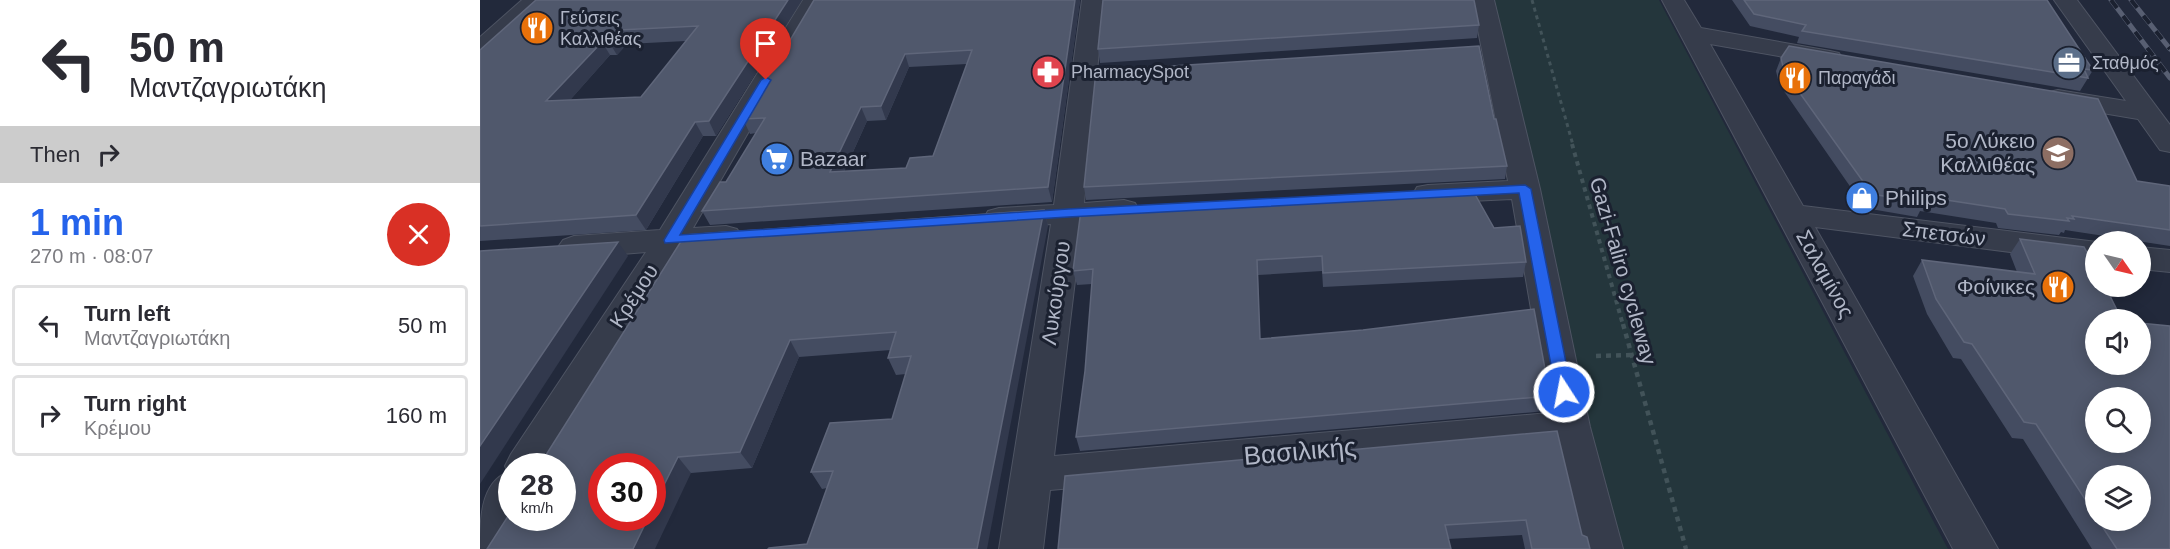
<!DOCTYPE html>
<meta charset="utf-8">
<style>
:root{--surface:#fff;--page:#f2f2f3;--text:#2b2b33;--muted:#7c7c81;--line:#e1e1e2;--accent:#2563eb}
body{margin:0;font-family:Helvetica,sans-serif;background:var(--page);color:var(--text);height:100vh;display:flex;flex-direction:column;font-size:22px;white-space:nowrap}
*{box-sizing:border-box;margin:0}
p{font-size:20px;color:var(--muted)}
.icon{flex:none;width:33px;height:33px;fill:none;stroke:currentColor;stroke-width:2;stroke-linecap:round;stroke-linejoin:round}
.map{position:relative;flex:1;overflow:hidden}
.panel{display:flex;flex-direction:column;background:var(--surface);width:480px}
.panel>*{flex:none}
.top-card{background:#fff;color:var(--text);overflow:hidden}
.needle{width:39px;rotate:124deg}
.buttons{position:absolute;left:1605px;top:231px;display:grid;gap:12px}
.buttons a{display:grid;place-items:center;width:66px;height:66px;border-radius:50%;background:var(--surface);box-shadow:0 3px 15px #0003;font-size:30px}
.speed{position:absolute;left:18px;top:453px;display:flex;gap:12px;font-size:30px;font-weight:700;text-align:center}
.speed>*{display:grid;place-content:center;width:78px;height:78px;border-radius:50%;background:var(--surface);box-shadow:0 3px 15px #0003;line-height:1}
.speed small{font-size:15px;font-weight:400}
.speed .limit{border:9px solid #d22;background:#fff;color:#111}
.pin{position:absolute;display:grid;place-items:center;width:51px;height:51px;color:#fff;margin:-62px -26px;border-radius:50% 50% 50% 0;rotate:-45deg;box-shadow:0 0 6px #0007}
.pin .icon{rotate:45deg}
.me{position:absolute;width:66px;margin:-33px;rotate:349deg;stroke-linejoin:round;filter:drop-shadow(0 0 4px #0008)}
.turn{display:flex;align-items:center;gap:21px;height:126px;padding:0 30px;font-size:27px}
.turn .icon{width:78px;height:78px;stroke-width:2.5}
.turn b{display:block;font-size:42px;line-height:51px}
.then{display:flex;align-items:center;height:57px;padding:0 30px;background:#0003;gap:12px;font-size:22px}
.round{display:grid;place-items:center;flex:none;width:63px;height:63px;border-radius:32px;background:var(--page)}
.headline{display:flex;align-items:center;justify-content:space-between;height:102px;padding:0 30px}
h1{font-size:36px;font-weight:700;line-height:45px;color:var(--accent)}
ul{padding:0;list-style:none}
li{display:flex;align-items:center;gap:18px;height:81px;margin:0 12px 9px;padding:0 18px;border:3px solid var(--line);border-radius:6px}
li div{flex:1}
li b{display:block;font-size:22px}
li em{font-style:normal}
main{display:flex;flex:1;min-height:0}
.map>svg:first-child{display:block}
</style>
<main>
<section class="panel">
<div class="top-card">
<div class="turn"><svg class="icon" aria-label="left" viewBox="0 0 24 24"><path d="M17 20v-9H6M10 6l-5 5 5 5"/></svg><div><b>50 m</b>Μαντζαγριωτάκη</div></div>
<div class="then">Then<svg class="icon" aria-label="right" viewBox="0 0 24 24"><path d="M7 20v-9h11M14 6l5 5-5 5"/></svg></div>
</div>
<div class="headline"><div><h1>1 min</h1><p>270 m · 08:07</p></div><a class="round" style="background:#d93025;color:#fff"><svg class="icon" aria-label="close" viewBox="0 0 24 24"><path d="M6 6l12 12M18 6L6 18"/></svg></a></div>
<ul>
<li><svg class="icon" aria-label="left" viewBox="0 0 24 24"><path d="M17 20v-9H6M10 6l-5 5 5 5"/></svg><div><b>Turn left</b><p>Μαντζαγριωτάκη</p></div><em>50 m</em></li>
<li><svg class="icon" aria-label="right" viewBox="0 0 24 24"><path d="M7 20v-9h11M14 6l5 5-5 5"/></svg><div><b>Turn right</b><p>Κρέμου</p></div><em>160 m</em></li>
</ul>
</section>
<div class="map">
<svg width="1690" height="549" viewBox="0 0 1690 549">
<rect width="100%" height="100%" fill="#22293b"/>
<polygon fill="#24363c" points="1007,0 1179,0 1468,549 1130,549"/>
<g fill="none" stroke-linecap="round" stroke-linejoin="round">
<g stroke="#4e5463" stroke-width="2">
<g id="street">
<polygon points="42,0 66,0 9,55 0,57 0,37"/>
<path d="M323,0H345L213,228L246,226L257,229L262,236L257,243L200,250L66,466H32V518H36L17,549H0C0,521 0,483 28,472L25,466L31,454L166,252L94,258L83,254L78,247L83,240L94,236L180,230Z"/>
<polygon points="602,0 624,0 604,203 644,200 655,203 659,210 655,217 602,222 574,456 1069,413 1032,199 948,203 937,201 933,194 937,187 948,185 1028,181 992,0 1014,0 1060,189 1110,427 1143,549 1099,549 1075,444 570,490 563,549 519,549 571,224 519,228 508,225 504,218 508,211 519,208 574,205"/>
<polygon points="1182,0 1204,0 1221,28 1350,51 1359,53 1362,58 1359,63 1350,65 1230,44 1323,206 1617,242 1616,263 1335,227 1518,549 1473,549"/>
<polygon points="1574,0 1597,0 1690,125 1690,152 1680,150 1658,119 1569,104 1565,98 1569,92 1578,90 1646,101"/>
<polygon points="1660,247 1690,250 1690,272 1660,269"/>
</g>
</g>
<polyline stroke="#425359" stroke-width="3" stroke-dasharray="4 4" stroke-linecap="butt" points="1052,0 1093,145"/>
<polyline stroke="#425359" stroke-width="4" stroke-dasharray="4.5 4.5" stroke-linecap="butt" points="1092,144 1143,325"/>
<g stroke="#425359" stroke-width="4.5" stroke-dasharray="5 5" stroke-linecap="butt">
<polyline points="1143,324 1206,549"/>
<polyline points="1116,356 1151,355"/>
</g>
<use href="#street" fill="#363c4b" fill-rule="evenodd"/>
<g stroke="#585f72" stroke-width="5">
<g id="rail">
<polyline points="1631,0 1690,78"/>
<polyline points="1651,0 1690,49"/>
</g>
</g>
<use href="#rail" stroke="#1b2130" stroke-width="4" stroke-dasharray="10" stroke-linecap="butt"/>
</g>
<g fill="#444c61" fill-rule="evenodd">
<path d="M56,0H322L236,136H223L166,230L0,241V50ZM206,41L161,97L90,100L130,55H137L147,44Z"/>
<path d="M334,0H600L572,202L230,225L222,211L246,182L276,133L270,134L263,119ZM487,64L453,156L426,168L364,172L387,121L406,120L429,67Z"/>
<polygon points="1252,0 1567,0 1613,70 1600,91 1317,43 1319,37 1270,26"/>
<polygon points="999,25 997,38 620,63 618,49"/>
<polygon points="1301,58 1657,181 1690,186 1690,246 1585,230 1584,233 1581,232 1579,235 1518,228 1516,223 1440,211 1437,217 1385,208 1299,84 1296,71"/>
<polygon points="1014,119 1027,166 1025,179 606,200 604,187"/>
<polygon points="564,210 568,226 327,544 347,488 342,489 331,472 412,419 426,374 416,375 408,358 411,350 319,357 272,468 211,473 59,466"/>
<polygon points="1014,228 1046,262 1043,277 843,287 842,271 778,275 780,339 1070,396 1066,411 600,451 596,437 605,371 612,284 597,285 593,271"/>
<path d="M1540,239L1690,549H1612L1543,439L1532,438L1481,359L1473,358L1447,314L1433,276L1442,260L1537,272L1530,254ZM1616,476L1660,520H1616Z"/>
<polygon points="1077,431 1102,535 1110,549 1045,549 1042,535 968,539 578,549"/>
</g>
<g fill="#32394d">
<polygon points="308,0 322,0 236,136 229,121"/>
<polygon points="595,0 600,0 572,202 568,187"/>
<polygon points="139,30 147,44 137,55 129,42"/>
<polygon points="122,42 130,55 76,116 66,101"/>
<polygon points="425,54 429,67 406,120 401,106"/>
<polygon points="381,107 387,121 357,187 350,172"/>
<polygon points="215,122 223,136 166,230 156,215"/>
<polygon points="564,210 568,226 507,549 497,549"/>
<polygon points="138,242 148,256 0,484 0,446"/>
<polygon points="310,340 319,357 272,468 260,452"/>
<polygon points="198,457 211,473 175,549 153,549 168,518 172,518 172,509"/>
</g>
<g fill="#50586c" stroke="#5f667a" stroke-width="1.5" fill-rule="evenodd">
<path d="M56,0H308L229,121L215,122L156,215L0,226V50ZM218,26L161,97L66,101L122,42H129L139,30Z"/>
<path d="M334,0H595L568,187L222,211L240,182H246L285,118L263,119ZM492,50L453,156L430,158L426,168L350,172L381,107L401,106L425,54Z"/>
<polygon points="623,0 994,0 999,25 618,49"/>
<polygon points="1264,0 1567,0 1613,70 1604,69 1608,78 1322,31 1326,25 1274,14"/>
<polygon points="999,46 1014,119 1016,119 1027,166 604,187 616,71"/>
<polygon points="1309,46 1618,99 1657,181 1690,186 1690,230 1592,216 1594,219 1587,218 1589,221 1528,214 1525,209 1440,196 1444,203 1392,194 1304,71 1301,58"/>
<polygon points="992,189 1014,228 1040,226 1046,262 843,273 842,256 777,260 780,339 883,330 1054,309 1070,396 596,437 605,371 613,269 593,271 601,210"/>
<polygon points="564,210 497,549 288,549 289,548 327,544 353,471 331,472 350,423 412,419 431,356 408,358 416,332 310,340 260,452 198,457 172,509 172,466 122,466 122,518 168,518 153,549 7,549 32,510 32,518 82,518 82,466 59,466 205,235"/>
<path d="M1540,239L1604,247L1616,269V286H1625L1642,320H1616V364H1660V323L1690,326V549H1637L1618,520H1660V476H1616V516L1556,424L1544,422L1492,344L1484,342L1456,299L1442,260L1555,274ZM1616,398H1660V442H1616Z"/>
<polygon points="138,242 0,446 0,251"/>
<polygon points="1077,431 1102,535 1107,537 1110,549 1052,549 1046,520 965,525 971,549 578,549 585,476"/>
</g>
<polygon fill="#2563eb" stroke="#184099" stroke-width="1.5" points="286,77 291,80 200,235 588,209 1045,185 1051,189 1092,392 1089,396 1078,396 1076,392 1039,193 588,217 185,243 184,240 281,80"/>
<defs>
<g id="restaurant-disc" transform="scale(1.725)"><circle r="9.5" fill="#e8710a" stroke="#1b2130"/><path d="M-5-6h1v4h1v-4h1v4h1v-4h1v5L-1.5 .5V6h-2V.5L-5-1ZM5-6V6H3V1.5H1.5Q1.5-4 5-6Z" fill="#fff"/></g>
<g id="office-disc" transform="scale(1.725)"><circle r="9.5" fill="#5c6f8a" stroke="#1b2130"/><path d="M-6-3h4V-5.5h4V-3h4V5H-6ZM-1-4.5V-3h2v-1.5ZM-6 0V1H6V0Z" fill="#fff"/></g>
<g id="pharmacy-disc" transform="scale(1.725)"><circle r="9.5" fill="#e0444e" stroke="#1b2130"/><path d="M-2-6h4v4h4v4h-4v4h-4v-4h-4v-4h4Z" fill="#fff"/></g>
<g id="school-disc" transform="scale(1.725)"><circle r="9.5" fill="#8d6e63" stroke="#1b2130"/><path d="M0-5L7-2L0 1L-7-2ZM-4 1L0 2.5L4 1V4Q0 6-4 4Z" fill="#fff"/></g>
<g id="supermarket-disc" transform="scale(1.725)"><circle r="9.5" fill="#3f7fe0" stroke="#1b2130"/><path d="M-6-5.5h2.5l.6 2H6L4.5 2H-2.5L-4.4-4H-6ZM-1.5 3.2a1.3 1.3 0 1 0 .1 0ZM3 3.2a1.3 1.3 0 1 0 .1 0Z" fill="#fff"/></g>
<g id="shop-disc" transform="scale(1.725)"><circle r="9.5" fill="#3f7fe0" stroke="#1b2130"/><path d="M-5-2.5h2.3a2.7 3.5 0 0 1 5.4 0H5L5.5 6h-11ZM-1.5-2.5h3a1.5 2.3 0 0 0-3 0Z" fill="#fff"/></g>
</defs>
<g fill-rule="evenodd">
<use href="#restaurant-disc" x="57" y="28"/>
<use href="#office-disc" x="1589" y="63"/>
<use href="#pharmacy-disc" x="568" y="72"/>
<use href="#restaurant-disc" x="1315" y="78"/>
<use href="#school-disc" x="1578" y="153"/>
<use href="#supermarket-disc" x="297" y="159"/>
<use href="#shop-disc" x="1382" y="198"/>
<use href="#restaurant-disc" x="1578" y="287"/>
</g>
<g text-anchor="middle" stroke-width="6" stroke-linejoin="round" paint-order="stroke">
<g font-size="18" fill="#b1b7c7" stroke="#1b2130" text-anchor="start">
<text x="80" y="24">Γεύσεις<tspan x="80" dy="21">Καλλιθέας</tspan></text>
<text x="1612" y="69">Σταθμός</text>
<text x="591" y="78">PharmacySpot</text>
<text x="1338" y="84">Παραγάδι</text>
</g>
<g font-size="21" fill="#b1b7c7" stroke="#1b2130" text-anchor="end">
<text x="1555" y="148">5ο Λύκειο<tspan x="1555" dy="24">Καλλιθέας</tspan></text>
<text x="320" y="166" text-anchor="start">Bazaar</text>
<text x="1405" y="205" text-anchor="start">Philips</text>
<text x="1555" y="294">Φοίνικες</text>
</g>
<g font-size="21" fill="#b1b7c7" stroke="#1b2130">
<text transform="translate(1464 234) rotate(7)" y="7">Σπετσών</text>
<text transform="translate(1143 271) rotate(74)" y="7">Gazi-Faliro cycleway</text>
<text transform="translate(1345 274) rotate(61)" y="7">Σαλαμίνος</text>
<text transform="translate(576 293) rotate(-82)" y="7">Λυκούργου</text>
<text transform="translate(154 296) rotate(-57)" y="7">Κρέμου</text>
</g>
<g font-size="26" fill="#b1b7c7" stroke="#1b2130">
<text transform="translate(820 451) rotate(-5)" y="9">Βασιλικής</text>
</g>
</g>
</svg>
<div class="buttons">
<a><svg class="needle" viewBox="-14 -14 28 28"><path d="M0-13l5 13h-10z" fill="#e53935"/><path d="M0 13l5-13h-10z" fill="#7c7c81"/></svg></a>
<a><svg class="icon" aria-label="sound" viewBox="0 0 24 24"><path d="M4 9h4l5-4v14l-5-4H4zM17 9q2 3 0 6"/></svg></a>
<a><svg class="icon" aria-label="search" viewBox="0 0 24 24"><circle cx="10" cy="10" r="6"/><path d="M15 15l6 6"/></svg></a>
<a><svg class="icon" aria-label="layers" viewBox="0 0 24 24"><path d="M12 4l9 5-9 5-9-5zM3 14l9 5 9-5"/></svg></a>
</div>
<div class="speed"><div>28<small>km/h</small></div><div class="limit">30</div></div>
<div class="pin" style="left:286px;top:80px;background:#d93025"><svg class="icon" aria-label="arrive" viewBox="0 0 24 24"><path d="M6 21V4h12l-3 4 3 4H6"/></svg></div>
<svg class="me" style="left:1084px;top:392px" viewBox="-20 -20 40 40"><circle r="17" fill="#2563eb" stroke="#fff" stroke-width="3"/><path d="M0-11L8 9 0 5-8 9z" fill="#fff"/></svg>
</div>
</main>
